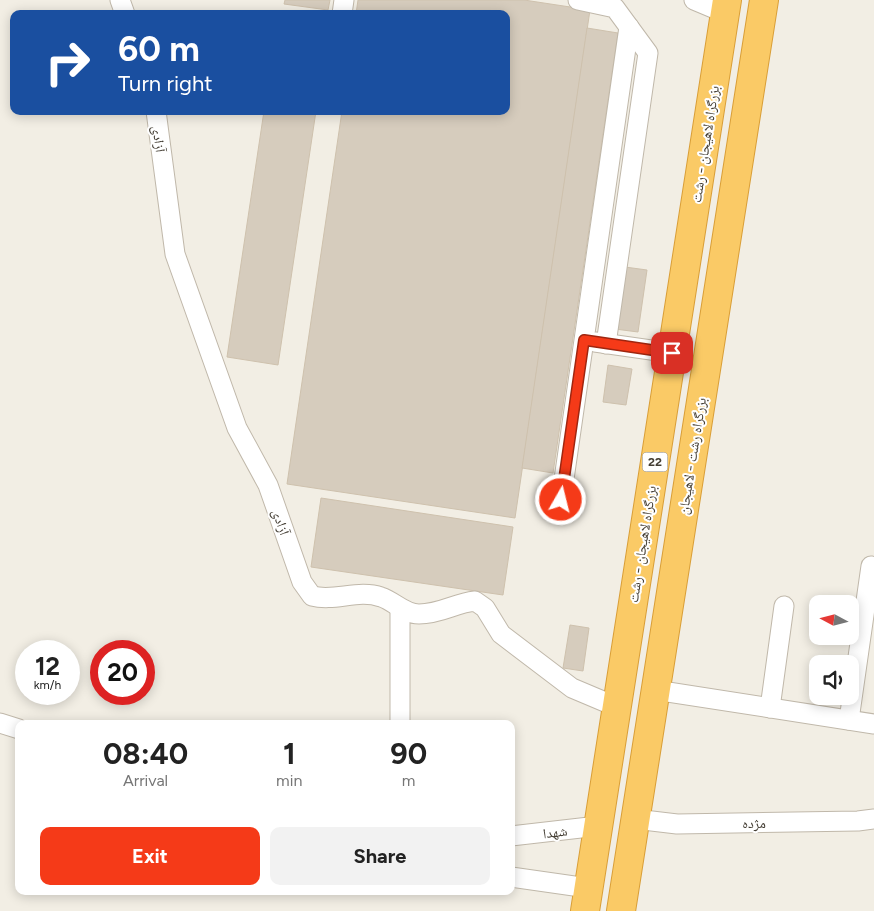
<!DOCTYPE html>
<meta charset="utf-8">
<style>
:root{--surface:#fff;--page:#f2f2f2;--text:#222;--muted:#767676;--accent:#f53a18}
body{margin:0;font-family:Figtree,"Noto Naskh Arabic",sans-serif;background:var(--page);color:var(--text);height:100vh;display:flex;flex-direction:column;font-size:19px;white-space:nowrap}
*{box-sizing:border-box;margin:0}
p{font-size:16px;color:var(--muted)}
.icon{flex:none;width:28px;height:28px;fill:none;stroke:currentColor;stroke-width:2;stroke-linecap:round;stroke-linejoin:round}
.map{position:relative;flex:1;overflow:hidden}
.details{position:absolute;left:15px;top:720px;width:500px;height:175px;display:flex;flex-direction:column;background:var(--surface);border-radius:10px;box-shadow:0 2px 12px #0003}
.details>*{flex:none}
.hud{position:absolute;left:10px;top:10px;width:500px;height:105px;border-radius:10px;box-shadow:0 2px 12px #0003;background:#1a4fa0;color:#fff;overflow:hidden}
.needle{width:32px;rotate:277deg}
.controls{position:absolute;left:809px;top:595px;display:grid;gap:10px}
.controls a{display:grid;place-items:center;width:50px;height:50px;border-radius:10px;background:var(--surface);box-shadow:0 2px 12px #0003;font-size:25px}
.speed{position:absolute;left:15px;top:640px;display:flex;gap:10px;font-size:25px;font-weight:700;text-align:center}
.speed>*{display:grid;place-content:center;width:65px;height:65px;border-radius:50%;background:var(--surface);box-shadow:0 2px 12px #0003;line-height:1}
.speed small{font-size:12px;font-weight:400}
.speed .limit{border:8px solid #d22;background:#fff;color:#111}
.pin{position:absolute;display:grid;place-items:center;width:42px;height:42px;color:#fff;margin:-21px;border-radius:10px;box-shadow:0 2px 8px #0006}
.me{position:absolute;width:55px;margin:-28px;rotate:8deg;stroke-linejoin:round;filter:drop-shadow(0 0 4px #0008)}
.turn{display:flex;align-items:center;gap:18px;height:105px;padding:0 25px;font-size:22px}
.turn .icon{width:65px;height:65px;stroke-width:2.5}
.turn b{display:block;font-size:35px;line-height:42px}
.eta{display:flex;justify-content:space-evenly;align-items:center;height:85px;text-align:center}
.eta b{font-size:30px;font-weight:700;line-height:35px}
.primary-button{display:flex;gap:10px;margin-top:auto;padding:10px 25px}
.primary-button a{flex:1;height:58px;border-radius:10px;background:var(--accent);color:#fff;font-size:20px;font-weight:700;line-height:58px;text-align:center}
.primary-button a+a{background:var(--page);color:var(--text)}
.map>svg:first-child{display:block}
</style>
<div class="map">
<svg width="874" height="911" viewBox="0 0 874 911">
<rect width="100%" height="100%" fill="#f2eee4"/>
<g fill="#d6ccbd" stroke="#cec1ad">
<polygon points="285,0 330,0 328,10 284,4"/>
<polygon points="358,0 524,0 590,10 515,518 287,484 342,111 506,111 506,14 356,14"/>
<polygon points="587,28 618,33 553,473 522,468"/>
<polygon points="264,111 316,111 278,365 227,357"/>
<polygon points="625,267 647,270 638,332 615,329"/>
<polygon points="608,365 632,369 626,405 603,402"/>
<polygon points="321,498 513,527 503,595 311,567"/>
<polygon points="570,625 589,628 583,671 563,668"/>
</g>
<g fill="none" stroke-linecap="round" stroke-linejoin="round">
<g stroke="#c0b8aa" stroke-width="21">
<g id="minor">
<polyline points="120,0 125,14"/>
<polyline points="578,0 615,8 648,53 606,344"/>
<polyline points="694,0 725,13"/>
<polyline points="342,14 344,0"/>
<path d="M156,111L175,254L237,428L268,485L302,582L312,596C335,602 358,589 381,597C394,601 404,614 419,614C441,614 455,603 475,601L485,608L501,634L572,688L617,707"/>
<polyline points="595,342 672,353"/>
<polyline points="561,500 629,27"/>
<polyline points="400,609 400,724"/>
<polyline points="655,690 874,724"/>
<polyline points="770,708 784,606"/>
<polyline points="849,720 871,566 874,567"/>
<polyline points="0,723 19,729"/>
<polyline points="635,819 677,824 858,821 874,819"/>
<polyline points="511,836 598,826"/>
<polyline points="511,877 588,888"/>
</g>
</g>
<g stroke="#d99e37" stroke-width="30">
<g id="highway">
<polyline points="585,911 727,0"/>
<polyline points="621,911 764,0"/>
</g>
</g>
<use href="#minor" stroke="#fff" stroke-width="19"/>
<use href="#highway" stroke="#faca66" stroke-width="28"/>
</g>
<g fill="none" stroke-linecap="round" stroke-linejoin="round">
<g stroke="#9f2610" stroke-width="12">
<polyline id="route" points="561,500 584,340 672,353"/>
</g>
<use href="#route" stroke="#f53a18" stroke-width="9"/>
</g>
<g text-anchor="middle" stroke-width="4" stroke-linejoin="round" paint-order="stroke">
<rect fill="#fff" stroke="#7c7871" stroke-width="1" x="642.5" y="452.5" width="25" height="19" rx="4"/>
<g font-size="12" font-weight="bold" fill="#443e34">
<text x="655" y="466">22</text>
</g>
<g font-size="14" fill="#443e34" stroke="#fff">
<text transform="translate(159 139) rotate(82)" y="5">آزادی</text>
<text transform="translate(705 144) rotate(-81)" y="5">بزرگراه لاهیجان - رشت</text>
<text transform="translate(692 456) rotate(-81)" y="5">بزرگراه رشت - لاهیجان</text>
<text transform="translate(281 522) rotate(71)" y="5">آزادی</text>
<text transform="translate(642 544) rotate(-81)" y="5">بزرگراه لاهیجان - رشت</text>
<text x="754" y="828">مژده</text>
<text transform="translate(555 832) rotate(-7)" y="5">شهدا</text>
</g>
</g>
</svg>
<div class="controls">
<a><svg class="needle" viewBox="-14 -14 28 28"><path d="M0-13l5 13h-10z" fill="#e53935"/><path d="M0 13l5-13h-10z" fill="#767676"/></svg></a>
<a><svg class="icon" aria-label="sound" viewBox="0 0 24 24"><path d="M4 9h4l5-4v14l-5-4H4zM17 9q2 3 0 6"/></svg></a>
</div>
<div class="speed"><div>12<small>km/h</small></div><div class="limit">20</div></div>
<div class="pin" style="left:672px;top:353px;background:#d93025"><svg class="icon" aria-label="arrive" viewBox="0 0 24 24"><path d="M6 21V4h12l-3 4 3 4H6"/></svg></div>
<svg class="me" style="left:561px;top:500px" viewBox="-20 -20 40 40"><circle r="17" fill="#f53a18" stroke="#fff" stroke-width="3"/><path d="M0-11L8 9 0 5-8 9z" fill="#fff"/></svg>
<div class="hud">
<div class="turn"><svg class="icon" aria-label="right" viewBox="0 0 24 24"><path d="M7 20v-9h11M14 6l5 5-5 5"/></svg><div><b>60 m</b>Turn right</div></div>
</div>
<section class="details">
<div class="eta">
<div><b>08:40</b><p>Arrival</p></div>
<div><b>1</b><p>min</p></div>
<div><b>90</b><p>m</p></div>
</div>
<div class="primary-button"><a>Exit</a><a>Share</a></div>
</section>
</div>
